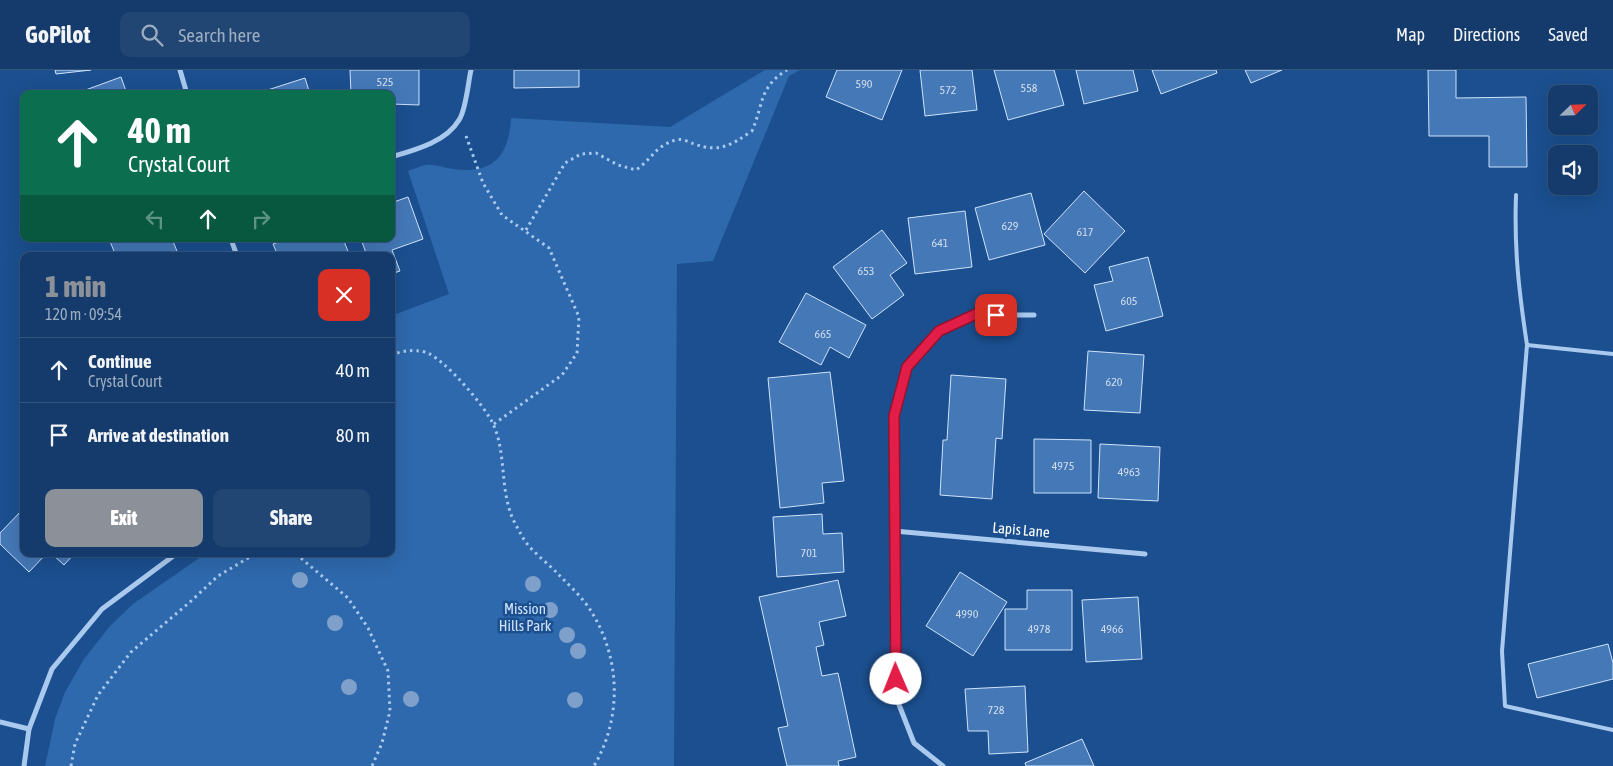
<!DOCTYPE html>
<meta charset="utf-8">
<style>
:root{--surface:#143b6b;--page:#214673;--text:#f1f3f6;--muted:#9dadc1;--line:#33557e;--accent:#8c9099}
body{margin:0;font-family:"Asap Condensed",sans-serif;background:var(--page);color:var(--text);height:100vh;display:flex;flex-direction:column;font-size:19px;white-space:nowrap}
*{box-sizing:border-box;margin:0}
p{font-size:16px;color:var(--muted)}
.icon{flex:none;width:28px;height:28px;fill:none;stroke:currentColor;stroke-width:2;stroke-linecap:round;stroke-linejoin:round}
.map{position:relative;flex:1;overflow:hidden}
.side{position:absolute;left:20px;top:182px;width:375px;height:305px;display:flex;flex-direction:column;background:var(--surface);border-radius:10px;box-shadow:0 5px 20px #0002,0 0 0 1px var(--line)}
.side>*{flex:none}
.banner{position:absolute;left:20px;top:20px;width:375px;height:152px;border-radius:10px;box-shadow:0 5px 20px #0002,0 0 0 1px var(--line);background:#0b6e4f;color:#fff;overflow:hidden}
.needle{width:32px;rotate:67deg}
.tools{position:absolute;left:1548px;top:15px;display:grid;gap:10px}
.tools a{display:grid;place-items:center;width:50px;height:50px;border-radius:10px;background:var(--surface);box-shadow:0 5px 20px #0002,0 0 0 1px var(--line);font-size:25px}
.pin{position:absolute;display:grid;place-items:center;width:42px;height:42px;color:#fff;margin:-21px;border-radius:10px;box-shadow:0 2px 8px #0006}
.me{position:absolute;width:55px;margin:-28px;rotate:359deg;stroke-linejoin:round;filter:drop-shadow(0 0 4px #0008)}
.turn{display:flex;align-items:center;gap:18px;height:105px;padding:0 25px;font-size:22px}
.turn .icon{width:65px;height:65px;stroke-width:2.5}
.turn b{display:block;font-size:35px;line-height:42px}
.lanes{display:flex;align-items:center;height:48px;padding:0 25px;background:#0003;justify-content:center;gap:25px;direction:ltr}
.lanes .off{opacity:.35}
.round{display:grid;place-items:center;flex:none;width:52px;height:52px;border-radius:10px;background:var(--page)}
.summary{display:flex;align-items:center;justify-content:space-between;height:85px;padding:0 25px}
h1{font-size:30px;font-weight:800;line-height:38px;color:var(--accent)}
.cta{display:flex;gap:10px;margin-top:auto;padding:10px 25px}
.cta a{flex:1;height:58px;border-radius:10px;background:var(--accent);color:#fff;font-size:20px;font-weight:800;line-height:58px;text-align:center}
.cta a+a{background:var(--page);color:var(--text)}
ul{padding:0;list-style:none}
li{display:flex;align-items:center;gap:15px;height:65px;padding:0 25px;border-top:1px solid var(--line)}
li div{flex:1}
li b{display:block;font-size:19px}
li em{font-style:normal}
header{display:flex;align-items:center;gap:30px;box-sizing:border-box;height:70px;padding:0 25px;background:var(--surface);border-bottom:1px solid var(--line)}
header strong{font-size:24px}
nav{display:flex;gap:28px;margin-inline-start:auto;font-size:18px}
.search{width:350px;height:45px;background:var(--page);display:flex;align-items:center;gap:12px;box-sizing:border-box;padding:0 18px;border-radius:10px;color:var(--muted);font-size:19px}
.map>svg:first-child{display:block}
</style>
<header>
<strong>GoPilot</strong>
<div class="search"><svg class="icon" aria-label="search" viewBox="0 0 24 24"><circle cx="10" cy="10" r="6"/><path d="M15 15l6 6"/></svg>Search here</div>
<nav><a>Map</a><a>Directions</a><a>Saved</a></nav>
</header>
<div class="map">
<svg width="1613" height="696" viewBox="0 0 1613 696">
<rect width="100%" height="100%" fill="#1b4f8f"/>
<path fill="#2e69ad" d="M765,0H800L789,6L713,191L677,194L674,696H45L55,649L65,622L84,589L110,556L133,534L205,484H391V246L449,224L408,101C414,99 420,96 426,95C434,94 445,98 453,99C493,105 509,86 511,48L670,57Z"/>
<g fill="#4478b7" stroke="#cfe3fa">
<polygon points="55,0 91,0 56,4"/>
<polygon points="350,0 419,0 419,35 391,34 391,24 351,24"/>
<polygon points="514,0 579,0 579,17 514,18"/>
<polygon points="837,0 902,0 882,50 826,27"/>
<polygon points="920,0 972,0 977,40 925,46"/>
<polygon points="994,0 1054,0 1064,35 1008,50"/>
<polygon points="1076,0 1133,0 1138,21 1084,34"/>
<polygon points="1152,0 1216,0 1217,3 1161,24"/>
<polygon points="1245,0 1282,0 1251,13"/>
<polygon points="1428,0 1456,0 1456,28 1526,27 1527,97 1489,97 1489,66 1429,66"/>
<polygon points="121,7 127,24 80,24 80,22"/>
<polygon points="305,8 310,24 255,24"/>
<polygon points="1084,121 1125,161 1085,203 1044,164"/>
<polygon points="1031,123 1045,175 989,190 975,138"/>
<polygon points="408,127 423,169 392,180 400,201 391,204 391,186 367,186 361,169 391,169 391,133"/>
<polygon points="965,141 972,197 915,204 908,148"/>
<polygon points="882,160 907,193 890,205 904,225 872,249 833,197"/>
<polygon points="109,169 172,169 179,186 116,186"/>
<polygon points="287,169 343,169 350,186 278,186 273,174"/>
<polygon points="1148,187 1163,246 1106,261 1094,215 1113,211 1109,197"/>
<polygon points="806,223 866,255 849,288 830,277 821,295 779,272"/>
<polygon points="1088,281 1144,285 1140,343 1084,340"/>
<polygon points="830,302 844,411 822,413 824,433 780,438 768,308"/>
<polygon points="951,305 1006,309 1002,369 996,368 992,429 940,425 943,370 947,370"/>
<polygon points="1034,369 1091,370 1091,423 1034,423"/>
<polygon points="1100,374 1160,377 1158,431 1098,428"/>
<polygon points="24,438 24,484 46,484 29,502 0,474 0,463"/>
<polygon points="822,444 823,464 842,463 844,502 777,507 773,447"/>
<polygon points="52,484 74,484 64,495"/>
<polygon points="960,502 1007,532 973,586 926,556"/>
<polygon points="838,510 846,546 819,552 824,575 816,577 822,606 838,603 856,687 838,691 839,696 787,696 778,658 788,656 759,527"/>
<polygon points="1027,520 1072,520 1072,580 1005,580 1005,539 1027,539"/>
<polygon points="1138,527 1142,589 1086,592 1082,530"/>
<polygon points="1608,574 1613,593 1613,609 1537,628 1528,594"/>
<polygon points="1025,616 1028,682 989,684 988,661 968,661 965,619"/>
<polygon points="1082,669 1094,696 1026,696 1025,693"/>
</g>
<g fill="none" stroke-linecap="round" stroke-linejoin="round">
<g stroke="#a9c9ee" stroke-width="3" stroke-dasharray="2.5 4" stroke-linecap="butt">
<polyline points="466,66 483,113 502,145 549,178 579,247 577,283 562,305 494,354"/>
<path d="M526,160L565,93L581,84L596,83L618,95L636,100C652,89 656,75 676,70C682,68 689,72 694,74C720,83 731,75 752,61C764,33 759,17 787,0"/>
<path d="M391,285C403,281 412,279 425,282C443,287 487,338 494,356C505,382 501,411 509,438C511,447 517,457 522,466C529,480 547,492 558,504C569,515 583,528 591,541C621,589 622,648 594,696"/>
<polyline points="296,484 348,528 368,558 388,601 390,641 382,673 372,696"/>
<polyline points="71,696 75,674 98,625 131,582 190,532 218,506 255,484"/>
</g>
<g stroke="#a9c9ee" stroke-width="4">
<path d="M1516,125C1514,179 1519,222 1527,275"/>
<polyline points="1613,284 1527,275 1502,581 1505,636 1613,660"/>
</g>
<g stroke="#a9c9ee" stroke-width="5">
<polyline points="180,0 187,24"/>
<path d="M391,87C415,80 446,72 459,50C466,40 468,13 471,0"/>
<polyline points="231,169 237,186"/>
<polyline points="894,461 1145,484"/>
<polyline points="0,652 29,659"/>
<polyline points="24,696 29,659 52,599 102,539 176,484"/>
<polyline points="943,696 914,673 896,627 894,346 907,297 939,261 977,245 1034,245"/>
</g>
</g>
<g fill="#7ea0ca">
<circle cx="300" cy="510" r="8"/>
<circle cx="533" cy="514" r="8"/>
<circle cx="550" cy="540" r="8"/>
<circle cx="335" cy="553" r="8"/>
<circle cx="567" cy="565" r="8"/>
<circle cx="578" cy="581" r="8"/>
<circle cx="349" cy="617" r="8"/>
<circle cx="411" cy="629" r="8"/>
<circle cx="575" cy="630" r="8"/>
</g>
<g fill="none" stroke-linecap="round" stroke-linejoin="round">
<g stroke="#92132f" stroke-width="12">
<polyline id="route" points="896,609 894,346 907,297 939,261 976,244 996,245"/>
</g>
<use href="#route" stroke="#e11d48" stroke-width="9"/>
</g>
<g text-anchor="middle" stroke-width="5" stroke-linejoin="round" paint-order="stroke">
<g font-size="12" fill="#d0dded">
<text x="385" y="16">525</text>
<text x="864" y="18">590</text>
<text x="1029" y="22">558</text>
<text x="948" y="24">572</text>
<text x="1010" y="160">629</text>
<text x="1085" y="166">617</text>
<text x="940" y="177">641</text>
<text x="866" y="205">653</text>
<text x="1129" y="235">605</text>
<text x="823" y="268">665</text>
<text x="1114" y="316">620</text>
<text x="1063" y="400">4975</text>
<text x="1129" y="406">4963</text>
<text x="809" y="487">701</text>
<text x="967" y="548">4990</text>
<text x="1039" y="563">4978</text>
<text x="1112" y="563">4966</text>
<text x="996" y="644">728</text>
</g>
<g font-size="15" fill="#fff" stroke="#1b4f8f">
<text transform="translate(1021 460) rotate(5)" y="5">Lapis Lane</text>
</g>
<g font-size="15" fill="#cfe3fa" stroke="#1b4f8f">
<text x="525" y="544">Mission<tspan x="525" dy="17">Hills Park</tspan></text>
</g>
</g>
</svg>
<div class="tools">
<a><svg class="needle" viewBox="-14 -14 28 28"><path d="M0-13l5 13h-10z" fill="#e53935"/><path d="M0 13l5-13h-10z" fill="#9dadc1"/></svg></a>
<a><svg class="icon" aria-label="sound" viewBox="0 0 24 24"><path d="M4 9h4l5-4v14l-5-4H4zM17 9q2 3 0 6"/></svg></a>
</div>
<div class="pin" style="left:996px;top:245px;background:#d93025"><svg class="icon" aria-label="arrive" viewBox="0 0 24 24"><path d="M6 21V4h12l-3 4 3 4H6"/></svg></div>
<svg class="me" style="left:896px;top:609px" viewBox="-20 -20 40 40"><circle r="19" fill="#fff"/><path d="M0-13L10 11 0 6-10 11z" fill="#e11d48"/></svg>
<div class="banner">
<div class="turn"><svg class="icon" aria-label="ahead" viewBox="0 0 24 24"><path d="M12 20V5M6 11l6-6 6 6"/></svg><div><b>40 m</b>Crystal Court</div></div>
<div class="lanes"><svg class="icon off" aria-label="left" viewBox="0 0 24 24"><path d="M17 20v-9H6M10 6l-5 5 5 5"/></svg><svg class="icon" aria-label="ahead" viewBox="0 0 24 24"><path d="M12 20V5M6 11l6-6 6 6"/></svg><svg class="icon off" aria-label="right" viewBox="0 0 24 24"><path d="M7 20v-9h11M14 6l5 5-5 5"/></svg></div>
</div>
<section class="side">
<div class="summary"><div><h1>1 min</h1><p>120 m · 09:54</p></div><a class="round" style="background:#d93025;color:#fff"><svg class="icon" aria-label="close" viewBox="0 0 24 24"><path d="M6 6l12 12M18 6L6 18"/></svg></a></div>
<ul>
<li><svg class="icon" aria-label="ahead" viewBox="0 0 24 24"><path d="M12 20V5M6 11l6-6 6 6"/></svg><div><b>Continue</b><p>Crystal Court</p></div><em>40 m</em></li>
<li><svg class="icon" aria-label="arrive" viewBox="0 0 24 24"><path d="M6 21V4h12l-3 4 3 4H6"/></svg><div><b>Arrive at destination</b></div><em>80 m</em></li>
</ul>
<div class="cta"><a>Exit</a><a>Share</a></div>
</section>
</div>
